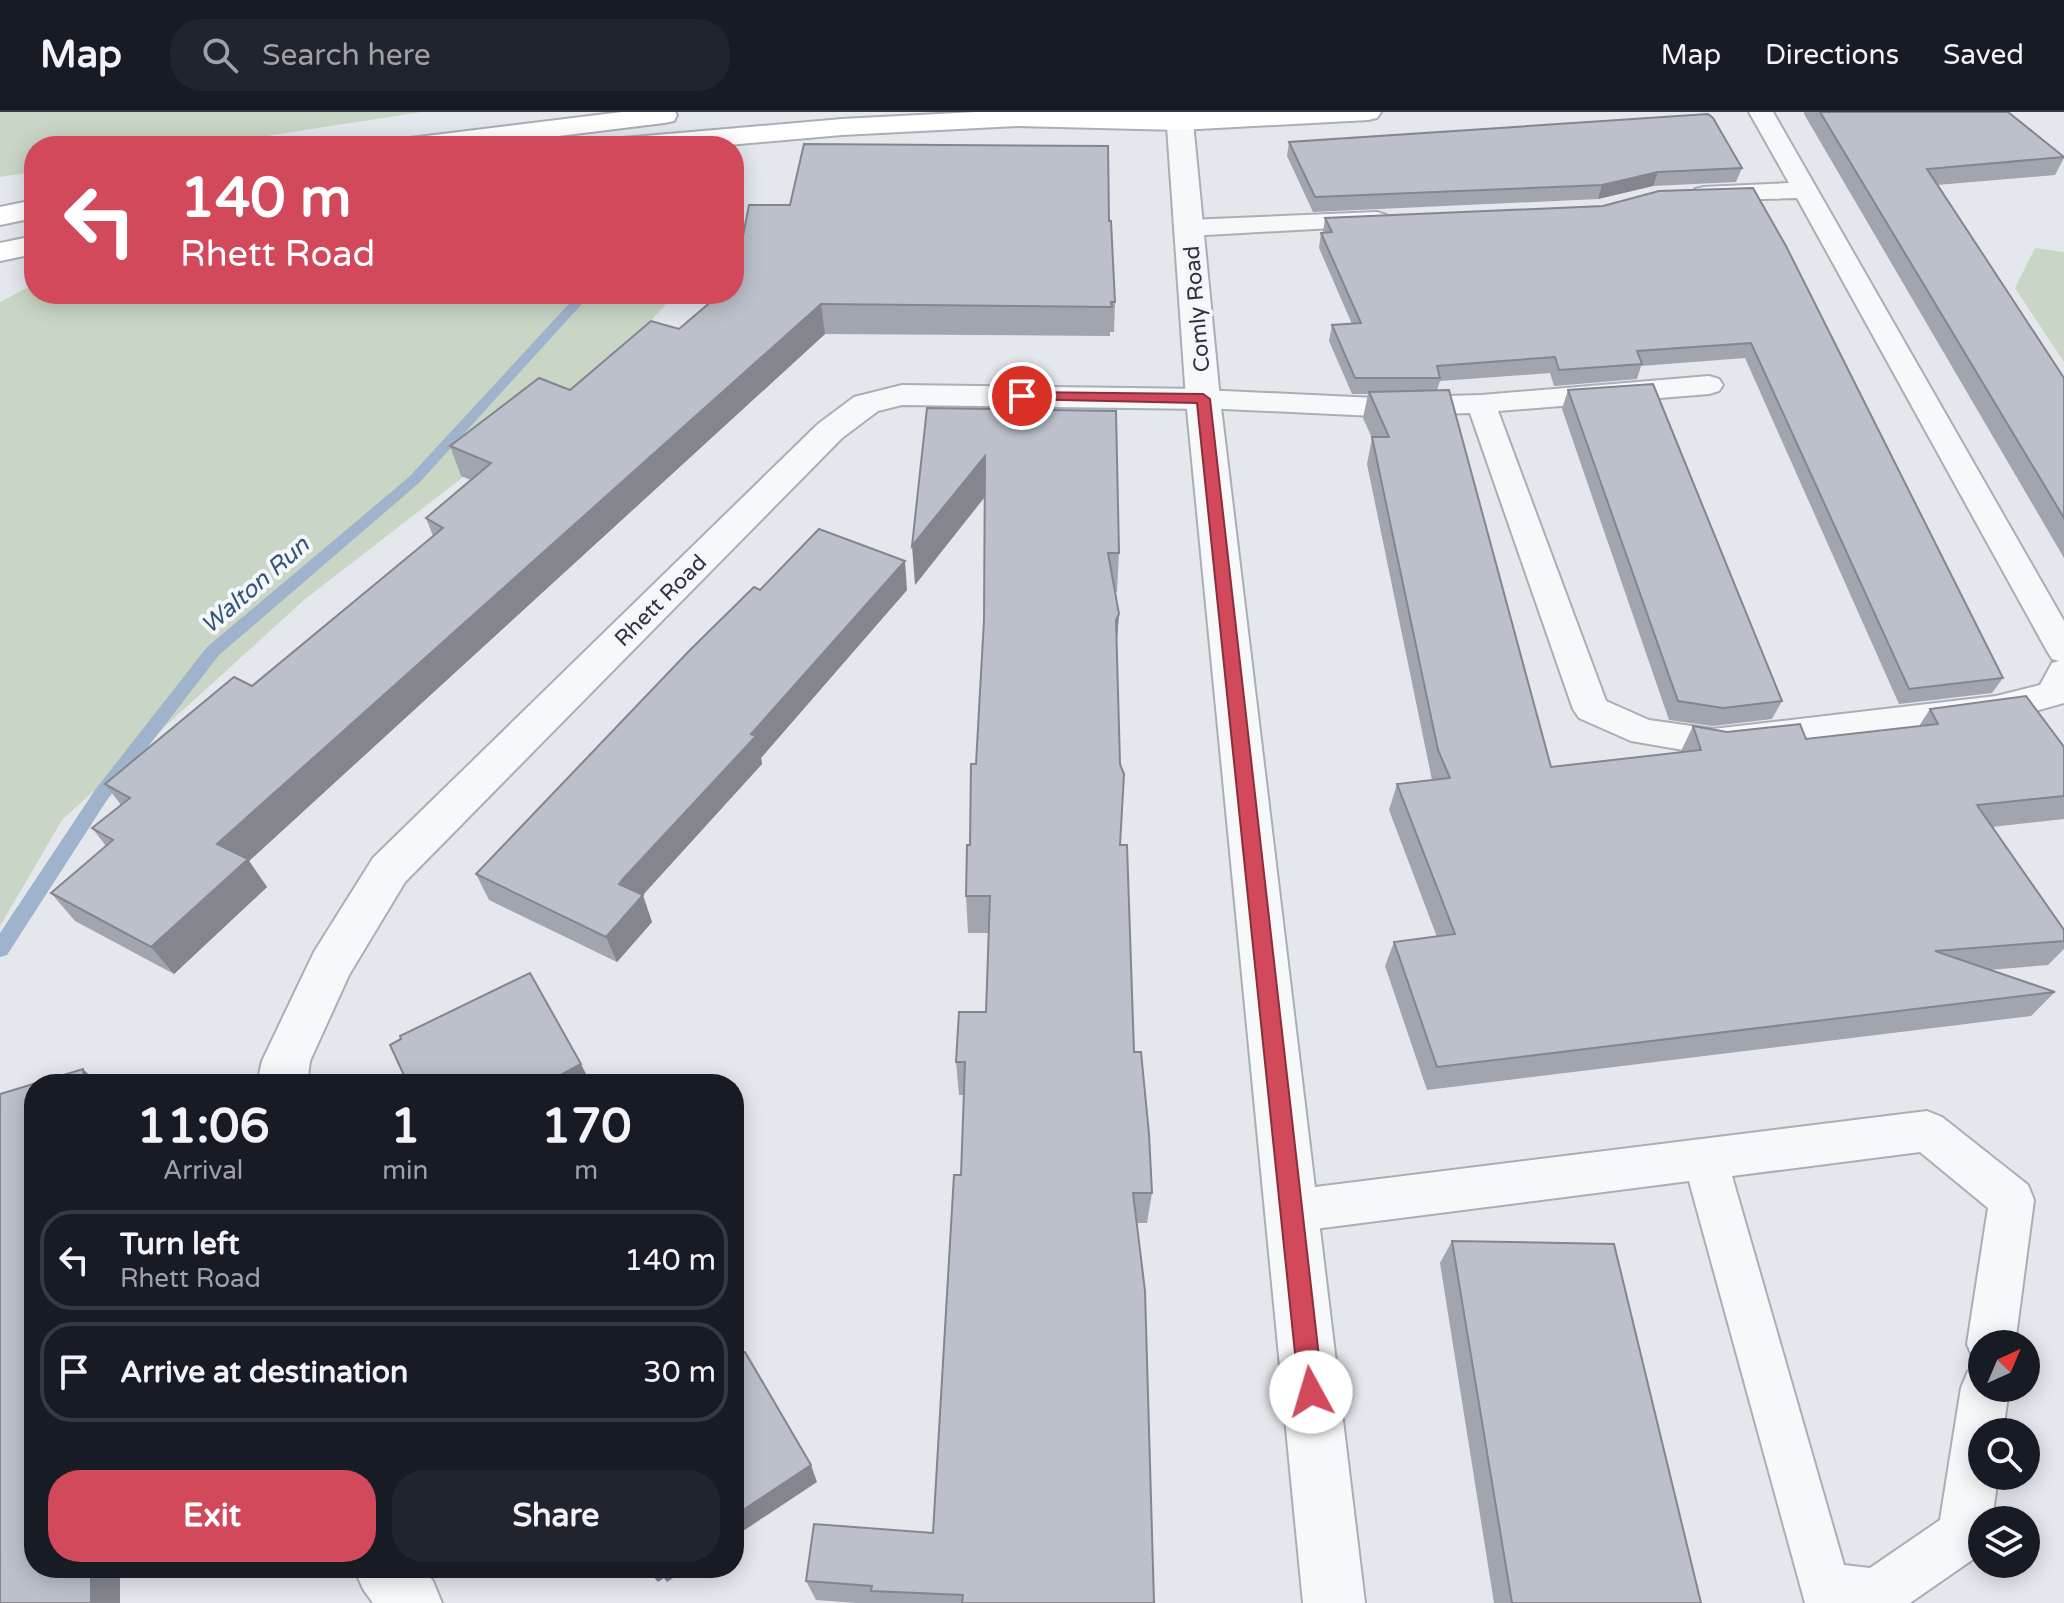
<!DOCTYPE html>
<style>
:root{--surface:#171b24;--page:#20242c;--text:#f1f3f6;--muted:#9ea1a6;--line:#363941;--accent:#d1495b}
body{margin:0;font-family:"Varela Round",sans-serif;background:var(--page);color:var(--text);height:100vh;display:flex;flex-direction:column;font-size:30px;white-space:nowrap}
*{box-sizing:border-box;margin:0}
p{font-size:26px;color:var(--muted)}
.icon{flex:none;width:44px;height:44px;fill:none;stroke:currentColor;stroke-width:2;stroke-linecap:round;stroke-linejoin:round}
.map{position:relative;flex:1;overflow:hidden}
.sheet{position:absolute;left:24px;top:962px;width:720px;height:504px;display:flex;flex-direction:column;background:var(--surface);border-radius:32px;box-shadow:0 4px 20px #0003}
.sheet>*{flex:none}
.hud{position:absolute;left:24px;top:24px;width:720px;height:168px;border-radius:32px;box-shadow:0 4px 20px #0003;background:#d1495b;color:#fff;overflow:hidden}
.needle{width:52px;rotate:44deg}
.tools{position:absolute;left:1968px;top:1218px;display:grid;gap:16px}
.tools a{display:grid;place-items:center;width:72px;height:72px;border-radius:50%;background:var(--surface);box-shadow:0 4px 20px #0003;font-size:40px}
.pin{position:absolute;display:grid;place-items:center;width:68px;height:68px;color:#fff;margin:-34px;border:4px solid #fff;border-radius:50%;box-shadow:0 2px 8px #0007}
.me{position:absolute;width:88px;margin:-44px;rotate:354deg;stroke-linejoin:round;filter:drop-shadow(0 0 6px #0008)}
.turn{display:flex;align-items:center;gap:28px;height:168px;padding:0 24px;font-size:36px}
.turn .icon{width:104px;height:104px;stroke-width:2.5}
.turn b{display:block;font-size:56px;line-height:68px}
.eta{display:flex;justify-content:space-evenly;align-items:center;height:136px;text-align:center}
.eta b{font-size:48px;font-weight:700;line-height:56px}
.action{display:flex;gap:16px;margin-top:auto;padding:16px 24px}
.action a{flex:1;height:92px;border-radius:32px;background:var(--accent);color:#fff;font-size:32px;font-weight:700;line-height:92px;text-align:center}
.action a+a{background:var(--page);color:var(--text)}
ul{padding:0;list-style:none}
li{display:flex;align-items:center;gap:24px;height:100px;margin:0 16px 12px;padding:0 8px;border:4px solid var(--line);border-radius:32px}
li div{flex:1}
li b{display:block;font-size:30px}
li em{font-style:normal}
header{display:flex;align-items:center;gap:48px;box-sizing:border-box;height:112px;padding:0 40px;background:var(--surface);border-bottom:2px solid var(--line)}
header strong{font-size:38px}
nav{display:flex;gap:44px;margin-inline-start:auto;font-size:28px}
.search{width:560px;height:72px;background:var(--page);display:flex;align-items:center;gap:20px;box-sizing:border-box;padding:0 28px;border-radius:32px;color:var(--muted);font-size:30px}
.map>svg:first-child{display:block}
</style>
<header>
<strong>Map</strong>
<div class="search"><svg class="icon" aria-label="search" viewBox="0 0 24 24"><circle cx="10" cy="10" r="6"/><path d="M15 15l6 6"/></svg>Search here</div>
<nav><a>Map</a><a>Directions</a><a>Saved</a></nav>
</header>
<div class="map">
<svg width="2064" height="1491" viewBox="0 0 2064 1491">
<rect width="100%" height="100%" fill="#e4e7ec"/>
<g fill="#c9d6c5">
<polygon points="0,0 421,0 202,34 34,34 34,60 0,65"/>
<polygon points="2035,136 2064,140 2064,250 2015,176"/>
<polygon points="34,172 34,182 675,182 617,246 304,488 62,708 0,814 0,190"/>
</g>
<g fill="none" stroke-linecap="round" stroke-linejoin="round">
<polygon fill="#9fb4cc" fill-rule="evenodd" points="578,182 591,182 419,371 219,543 107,688 7,843 0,845 0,821 95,678 207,535 409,365"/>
<g stroke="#a9aeb7" stroke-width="4">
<g id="service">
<polygon points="1749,0 1773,0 2064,509 2064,591 1996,610 1713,643 1631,629 1579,606 1573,597 1470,301 1375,304 1203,296 1193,293 1189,287 1193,281 1203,278 1375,286 1481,283 1709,264 1719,267 1723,273 1719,279 1709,282 1498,299 1606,589 1649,608 1713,617 1996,584 2040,573 2052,551 2059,549 2052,547 2047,539 1797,86 1704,89 1695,87 1692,82 1695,77 1704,75 1789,71"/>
<polygon points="1377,100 1386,103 1390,108 1386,113 1189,124 1180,121 1176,116 1180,111 1189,108"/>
<polygon points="1927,999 1942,1005 2028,1073 2034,1088 2015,1232 1982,1232 1982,1252 1974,1249 1967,1232 1988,1096 1920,1040 1732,1064 1844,1453 1870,1456 1940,1408 1961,1276 1968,1259 1982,1253 1982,1276 2009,1276 2003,1320 1982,1320 1982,1364 1998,1364 1992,1408 1982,1408 1982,1441 1910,1491 1805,1491 1689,1069 1291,1120 1275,1114 1268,1099 1275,1084 1291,1078"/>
</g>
</g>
<g stroke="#a9aeb7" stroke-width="4">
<g id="minor">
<polygon points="902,273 1203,277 1215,280 1220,287 1215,294 1203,297 902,293 878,299 842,326 405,770 349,863 310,949 307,972 257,972 262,949 314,840 373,746 818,312 854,285"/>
<polygon points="354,1456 422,1456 433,1469 442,1491 373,1491 363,1477"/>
</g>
</g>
<g stroke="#a9aeb7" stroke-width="4">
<polygon id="tertiary" points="1166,0 1192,0 1220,287 1365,1491 1303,1491 1186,287"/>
</g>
<g stroke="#a9aeb7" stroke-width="4">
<g id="secondary">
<polygon points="622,0 675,0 677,3 674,9 664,11 477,34 396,34 400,28 410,26"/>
<polygon points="976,0 1381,0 1377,6 1368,8 1180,18 1017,14 842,23 717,34 608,34 612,28 622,26 842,7"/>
<polygon points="34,88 34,106 0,113 0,95"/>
<polygon points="34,124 34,142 0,149 0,131"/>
</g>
</g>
<use href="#service" fill="#f7f8fa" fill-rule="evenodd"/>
<use href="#minor" fill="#f7f8fa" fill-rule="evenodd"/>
<use href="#tertiary" fill="#f7f8fa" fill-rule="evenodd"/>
<use href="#secondary" fill="#fff" fill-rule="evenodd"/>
</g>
<g fill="#a1a5ae">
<polygon points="1804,0 2008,0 2064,46 2055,63 1937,73 2064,266 2064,446 1804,2"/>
<polygon points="1289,30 1742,56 1736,70 1653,74 1598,87 1313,100 1287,44"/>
<polygon points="1659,79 2003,566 1992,581 1899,592 1745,246 1641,254 1637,267 1554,274 1550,261 1440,269 1437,278 1551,655 1680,641 1693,614 1727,620 1806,627 1919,614 1930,597 2064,635 2064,707 1992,715 2064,818 2064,837 2048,853 1989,858 2055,880 2031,904 1427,978 1385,854 1394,830 1437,825 1389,698 1397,672 1432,668 1367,352 1372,326 1363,306 1368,282 1352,282 1329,229 1332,213 1352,212 1319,136 1321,121 1323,121 1325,106 1603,94"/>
<polygon points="1109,109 1115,190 1114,220 1110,220 1110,224 825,222 249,749 267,775 174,862 75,809 51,781 106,734 92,716 121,693 105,672 252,574 433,424 426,406 471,368 461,364 450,334 570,278 679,217"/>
<polygon points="1568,278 1782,589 1772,607 1713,614 1669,608 1562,297"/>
<polygon points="927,296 1119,441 1117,480 1115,480 1119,502 1116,537 1120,733 1134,940 1152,1081 1147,1111 1136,1111 1154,1491 857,1491 816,1488 806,1469 933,1421 961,1063 964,983 959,983 956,950 986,900 989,821 968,821 966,784 976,652 984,508 985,385 915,473"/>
<polygon points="760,478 907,478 761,646 762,652 642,783 652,810 617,850 489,788 476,762"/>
<polygon points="1452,1129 1701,1491 1494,1491 1440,1151"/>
</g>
<g fill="#83868d">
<polygon points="1658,60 1653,74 1598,87 1602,73"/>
<polygon points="821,192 825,222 249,749 267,775 174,862 151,835 217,732"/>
<polygon points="985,344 986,383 915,473 912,434"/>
<polygon points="905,449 907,478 761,646 762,652 633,794 643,783 652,810 617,850 606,825 619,772 623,767"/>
<polygon points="1119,502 1116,540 1116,508"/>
<polygon points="581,952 591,972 561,972 557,965"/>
<polygon points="83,957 99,972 84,972"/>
<polygon points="811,1353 817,1370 734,1425 734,1404"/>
<rect x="91" y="1456" width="29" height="35"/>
<polygon points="646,1456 688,1456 667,1470 664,1466 658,1470"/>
</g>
<g fill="#bbc0ca" stroke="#83868d" stroke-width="2">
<polygon points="1820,0 2008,0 2064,45 1927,57 2064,266 2064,406"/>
<polygon points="1708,2 1713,6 1742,56 1658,60 1602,73 1315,85 1289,30"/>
<polygon points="804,32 1108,34 1109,109 1111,109 1115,190 1111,190 1112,195 821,192 217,732 248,747 151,835 51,781 113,728 92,716 130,686 105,672 234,565 252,574 443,416 426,406 491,351 450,334 539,266 570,278 651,209 679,217 720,182 734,182 734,170 749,93 790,93"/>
<polygon points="1753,76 1786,134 2003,566 1909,577 1751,231 1637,239 1642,252 1559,258 1555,245 1437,254 1440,266 1355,266 1332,213 1361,211 1321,121 1332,120 1325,106 1603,94 1659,79"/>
<polygon points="1653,272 1782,589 1723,596 1678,589 1568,278"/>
<polygon points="1449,278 1551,655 1701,638 1693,614 1727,620 1800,612 1806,627 1938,612 1930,597 2026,584 2064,635 2064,684 1977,693 2064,818 2064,829 1935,839 2055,880 1437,955 1394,830 1455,822 1397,672 1450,666 1438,638 1372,325 1389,325 1369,280"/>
<polygon points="927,296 1116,299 1119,441 1108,441 1119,502 1116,508 1120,652 1124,662 1120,733 1127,733 1134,940 1141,940 1149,1022 1152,1081 1133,1081 1145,1179 1154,1491 962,1491 963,1483 871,1479 872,1474 806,1469 814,1412 933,1421 954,1063 961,1063 965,950 956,950 959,900 986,900 990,784 966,784 967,733 970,733 971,652 976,652 984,508 985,344 912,434"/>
<polygon points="819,417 905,449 751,622 756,624 623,767 619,772 643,783 606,825 476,762 690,538 754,475 760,478"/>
<polygon points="530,861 581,952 557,965 561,972 408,972 390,933 401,927 400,924"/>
<polygon points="83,957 84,972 34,972 34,1456 91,1456 91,1491 0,1491 0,982"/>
<polygon points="1452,1129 1614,1132 1701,1491 1512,1491"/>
<polygon points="734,1228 741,1242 745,1240 811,1353 734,1404"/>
</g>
<polygon fill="#d1495b" stroke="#882f3b" stroke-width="2" points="1022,280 1203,282 1210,287 1323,1280 1319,1288 1311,1291 1303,1288 1299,1280 1197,291 1018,287 1015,284"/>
<g text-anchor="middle" stroke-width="8" stroke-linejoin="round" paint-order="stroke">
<g font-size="22" fill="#2b3445" stroke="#f4f6f9">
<text transform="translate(1196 197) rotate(-95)" y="8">Comly Road</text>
<text transform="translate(660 488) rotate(-45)" y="8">Rhett Road</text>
</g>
<g font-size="24" font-style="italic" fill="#34527a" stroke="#f4f6f9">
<text transform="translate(255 473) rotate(-41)" y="8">Walton Run</text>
</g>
</g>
</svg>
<div class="tools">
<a><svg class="needle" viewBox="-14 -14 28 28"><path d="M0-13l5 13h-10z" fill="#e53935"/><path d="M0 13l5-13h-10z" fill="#9ea1a6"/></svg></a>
<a><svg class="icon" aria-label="search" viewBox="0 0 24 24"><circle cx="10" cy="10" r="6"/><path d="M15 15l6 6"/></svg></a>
<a><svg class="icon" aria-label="layers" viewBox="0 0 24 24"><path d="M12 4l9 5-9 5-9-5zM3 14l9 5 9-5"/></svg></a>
</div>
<div class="pin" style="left:1022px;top:284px;background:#d93025"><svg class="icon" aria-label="arrive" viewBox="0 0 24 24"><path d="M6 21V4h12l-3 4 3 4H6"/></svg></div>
<svg class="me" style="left:1311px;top:1280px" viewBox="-20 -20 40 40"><circle r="19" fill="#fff"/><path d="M0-13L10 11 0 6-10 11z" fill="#d1495b"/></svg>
<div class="hud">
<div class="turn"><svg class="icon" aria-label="left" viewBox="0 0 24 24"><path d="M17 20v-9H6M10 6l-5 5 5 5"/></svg><div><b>140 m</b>Rhett Road</div></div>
</div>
<section class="sheet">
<div class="eta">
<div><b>11:06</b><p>Arrival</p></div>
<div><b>1</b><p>min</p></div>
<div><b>170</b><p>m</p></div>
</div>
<ul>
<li><svg class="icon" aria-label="left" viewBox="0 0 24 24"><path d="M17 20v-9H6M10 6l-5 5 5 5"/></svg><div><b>Turn left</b><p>Rhett Road</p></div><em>140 m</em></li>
<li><svg class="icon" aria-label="arrive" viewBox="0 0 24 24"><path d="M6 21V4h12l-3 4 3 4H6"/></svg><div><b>Arrive at destination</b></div><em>30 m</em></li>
</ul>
<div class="action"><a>Exit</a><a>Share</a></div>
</section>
</div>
